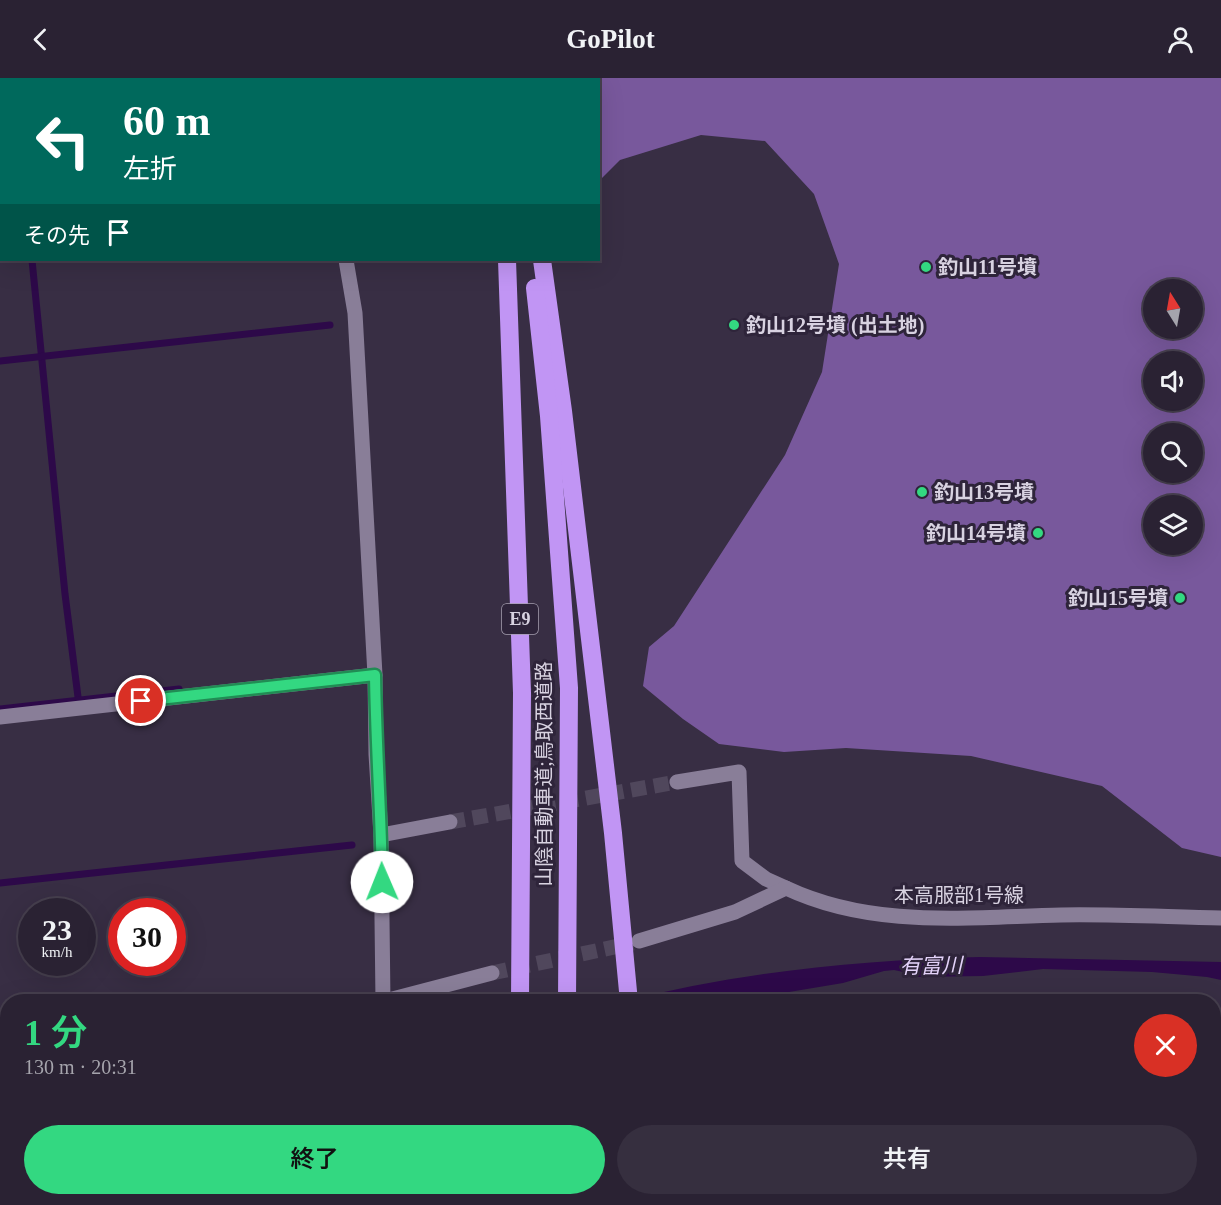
<!DOCTYPE html>
<html lang="ja">
<meta charset="utf-8">
<style>
:root{--surface:#2a2233;--page:#362f3f;--text:#f1f3f6;--muted:#a5a4ac;--line:#463f4e;--accent:#33d881}
body{margin:0;font-family:"Times New Roman","Noto Sans JP",serif;background:var(--page);color:var(--text);height:100vh;display:flex;flex-direction:column;font-size:22px;white-space:nowrap}
*{box-sizing:border-box;margin:0}
p{font-size:20px;color:var(--muted)}
.icon{flex:none;width:33px;height:33px;fill:none;stroke:currentColor;stroke-width:2;stroke-linecap:round;stroke-linejoin:round}
.map{position:relative;flex:1;overflow:hidden}
.sheet{position:absolute;left:0px;top:916px;width:1221px;height:212px;display:flex;flex-direction:column;background:var(--surface);border-radius:24px 24px 0 0;box-shadow:0 6px 24px #0002,0 0 0 2px var(--line)}
.sheet>*{flex:none}
.guide{position:absolute;left:0px;top:0px;width:600px;height:183px;box-shadow:0 6px 24px #0002,0 0 0 2px var(--line);background:#00695c;color:#fff;overflow:hidden}
.needle{width:39px;rotate:349deg}
.fabs{position:absolute;left:1143px;top:201px;display:grid;gap:12px}
.fabs a{display:grid;place-items:center;width:60px;height:60px;border-radius:50%;background:var(--surface);box-shadow:0 6px 24px #0002,0 0 0 2px var(--line);font-size:30px}
.speed{position:absolute;left:18px;top:820px;display:flex;gap:12px;font-size:30px;font-weight:700;text-align:center}
.speed>*{display:grid;place-content:center;width:78px;height:78px;border-radius:50%;background:var(--surface);box-shadow:0 6px 24px #0002,0 0 0 2px var(--line);line-height:1}
.speed small{font-size:15px;font-weight:400}
.speed .limit{border:9px solid #d22;background:#fff;color:#111}
.pin{position:absolute;display:grid;place-items:center;width:51px;height:51px;color:#fff;margin:-26px;border:3px solid #fff;border-radius:50%;box-shadow:0 2px 6px #0007}
.me{position:absolute;width:66px;margin:-33px;rotate:359deg;stroke-linejoin:round;filter:drop-shadow(0 0 4px #0008)}
.turn{display:flex;align-items:center;gap:21px;height:126px;padding:0 24px;font-size:27px}
.turn .icon{width:78px;height:78px;stroke-width:2.5}
.turn b{display:block;font-size:42px;line-height:51px}
.then{display:flex;align-items:center;height:57px;padding:0 24px;background:#0003;gap:12px;font-size:22px}
.round{display:grid;place-items:center;flex:none;width:63px;height:63px;border-radius:32px;background:var(--page)}
.summary{display:flex;align-items:center;justify-content:space-between;height:102px;padding:0 24px}
h1{font-size:36px;font-weight:600;line-height:45px;color:var(--accent)}
.button{display:flex;gap:12px;margin-top:auto;padding:12px 24px}
.button a{flex:1;height:69px;border-radius:36px;background:var(--accent);color:#111;font-size:24px;font-weight:600;line-height:69px;text-align:center}
.button a+a{background:var(--page);color:var(--text)}
header{display:flex;justify-content:space-between;align-items:center;height:78px;padding:0 24px;background:var(--surface);font-size:27px;font-weight:600}
.map>svg:first-child{display:block}
</style>
<header><svg class="icon" aria-label="back" viewBox="0 0 24 24"><path d="M15 5l-7 7 7 7"/></svg>GoPilot<svg class="icon" aria-label="person" viewBox="0 0 24 24"><circle cx="12" cy="8" r="4"/><path d="M4 21q1-7 8-7t8 7"/></svg></header>
<div class="map">
<svg width="1221" height="1127" viewBox="0 0 1221 1127">
<rect width="100%" height="100%" fill="#382e44"/>
<path fill="#78589c" fill-rule="evenodd" d="M571,0H1221V779L1182,770L1102,708L971,678L846,670L784,674L719,666L683,641L643,608L649,569L674,548L785,377L822,294L839,186L814,116L765,63L701,57L620,82L599,103L598,2ZM1154,212H1192V250H1154ZM1154,284H1192V322H1154ZM1154,356H1192V394H1154ZM1154,428H1192V466H1154Z"/>
<g fill="#2d0949">
<path d="M980,879L1221,884V902L1207,899L1152,894L1043,891L983,898L917,899L913,896L894,892L884,893L843,905L777,916L731,915L663,924H622C738,894 860,882 980,879Z"/>
<polygon points="94,1121 94,1120 157,1121 147,1127 85,1127"/>
</g>
<g fill="none" stroke-linecap="round" stroke-linejoin="round">
<g stroke="#2d0949" stroke-width="7">
<polyline points="13,0 13,2"/>
<polyline points="32,182 65,516 78,619"/>
<polyline points="0,283 330,247"/>
<polyline points="0,631 179,611"/>
<polyline points="0,805 352,767"/>
</g>
<g stroke="#50475c" stroke-width="15" stroke-dasharray="15 8" stroke-linecap="butt">
<polyline points="450,744 677,704"/>
<polyline points="492,895 633,865"/>
</g>
<polyline stroke="#7d7588" stroke-width="4" stroke-dasharray="6 3" stroke-linecap="butt" points="1214,959 1221,960"/>
<g stroke="#897e98" stroke-width="15">
<polyline points="319,0 319,2"/>
<polyline points="375,597 376,676 381,757 383,924"/>
<polyline points="0,639 375,597 355,235 346,182"/>
<polyline points="677,704 739,694 742,783 766,801 786,810"/>
<polyline points="381,757 450,744"/>
<path d="M639,863L735,834L786,810C873,851 968,839 1061,837C1114,836 1168,839 1221,840"/>
<polyline points="381,924 492,895"/>
<polyline points="0,983 8,981"/>
<polyline points="0,1021 8,1019"/>
<polyline points="0,1098 8,1093"/>
</g>
<g stroke="#c195f4" stroke-width="18">
<polyline points="490,0 490,2"/>
<polyline points="508,0 508,2"/>
<polyline points="507,182 522,615 520,924"/>
<polyline points="542,182 563,333 613,755 629,924"/>
<polyline points="535,210 549,338 569,610 567,924"/>
<polyline points="709,1120 717,1127"/>
<polyline points="516,1127 516,1120"/>
<polyline points="564,1127 564,1120"/>
</g>
</g>
<g fill="none" stroke-linecap="round" stroke-linejoin="round">
<g stroke="#218c54" stroke-width="15">
<path id="route" d="M141,623L375,597C376,666 381,735 382,804"/>
</g>
<use href="#route" stroke="#33d881" stroke-width="10"/>
</g>
<g fill="#33d881" stroke="#2e243a" stroke-width="2">
<circle cx="926" cy="189" r="6"/>
<circle cx="734" cy="247" r="6"/>
<circle cx="922" cy="414" r="6"/>
<circle cx="1038" cy="455" r="6"/>
<circle cx="1180" cy="520" r="6"/>
</g>
<g text-anchor="middle" stroke-width="6" stroke-linejoin="round" paint-order="stroke">
<rect fill="#2e243a" stroke="#a59eaf" stroke-width="1.5" x="502" y="526" width="36" height="30" rx="4.5"/>
<g font-size="18" font-weight="bold" fill="#d8d2e1">
<text x="520" y="547">E9</text>
</g>
<g font-size="20" font-weight="bold" fill="#d8d2e1" stroke="#2e243a" text-anchor="start">
<text x="938" y="196">釣山11号墳</text>
<text x="746" y="254">釣山12号墳 (出土地)</text>
<text x="934" y="421">釣山13号墳</text>
<text x="1026" y="462" text-anchor="end">釣山14号墳</text>
<text x="1168" y="527" text-anchor="end">釣山15号墳</text>
</g>
<g font-size="20" fill="#d8d2e1" stroke="#2e243a">
<text transform="translate(544 696) rotate(-90)" y="7">山陰自動車道;鳥取西道路</text>
<text x="959" y="824">本高服部1号線</text>
</g>
<g font-size="21" font-style="italic" fill="#e4d3fa" stroke="#2e243a">
<text transform="translate(931 888) rotate(-1)" y="7">有富川</text>
</g>
</g>
</svg>
<div class="fabs">
<a><svg class="needle" viewBox="-14 -14 28 28"><path d="M0-13l5 13h-10z" fill="#e53935"/><path d="M0 13l5-13h-10z" fill="#a5a4ac"/></svg></a>
<a><svg class="icon" aria-label="sound" viewBox="0 0 24 24"><path d="M4 9h4l5-4v14l-5-4H4zM17 9q2 3 0 6"/></svg></a>
<a><svg class="icon" aria-label="search" viewBox="0 0 24 24"><circle cx="10" cy="10" r="6"/><path d="M15 15l6 6"/></svg></a>
<a><svg class="icon" aria-label="layers" viewBox="0 0 24 24"><path d="M12 4l9 5-9 5-9-5zM3 14l9 5 9-5"/></svg></a>
</div>
<div class="speed"><div>23<small>km/h</small></div><div class="limit">30</div></div>
<div class="pin" style="left:141px;top:623px;background:#d93025"><svg class="icon" aria-label="arrive" viewBox="0 0 24 24"><path d="M6 21V4h12l-3 4 3 4H6"/></svg></div>
<svg class="me" style="left:382px;top:804px" viewBox="-20 -20 40 40"><circle r="19" fill="#fff"/><path d="M0-13L10 11 0 6-10 11z" fill="#33d881"/></svg>
<div class="guide">
<div class="turn"><svg class="icon" aria-label="left" viewBox="0 0 24 24"><path d="M17 20v-9H6M10 6l-5 5 5 5"/></svg><div><b>60 m</b>左折</div></div>
<div class="then">その先<svg class="icon" aria-label="arrive" viewBox="0 0 24 24"><path d="M6 21V4h12l-3 4 3 4H6"/></svg></div>
</div>
<section class="sheet">
<div class="summary"><div><h1>1 分</h1><p>130 m · 20:31</p></div><a class="round" style="background:#d93025;color:#fff"><svg class="icon" aria-label="close" viewBox="0 0 24 24"><path d="M6 6l12 12M18 6L6 18"/></svg></a></div>
<div class="button"><a>終了</a><a>共有</a></div>
</section>
</div>
